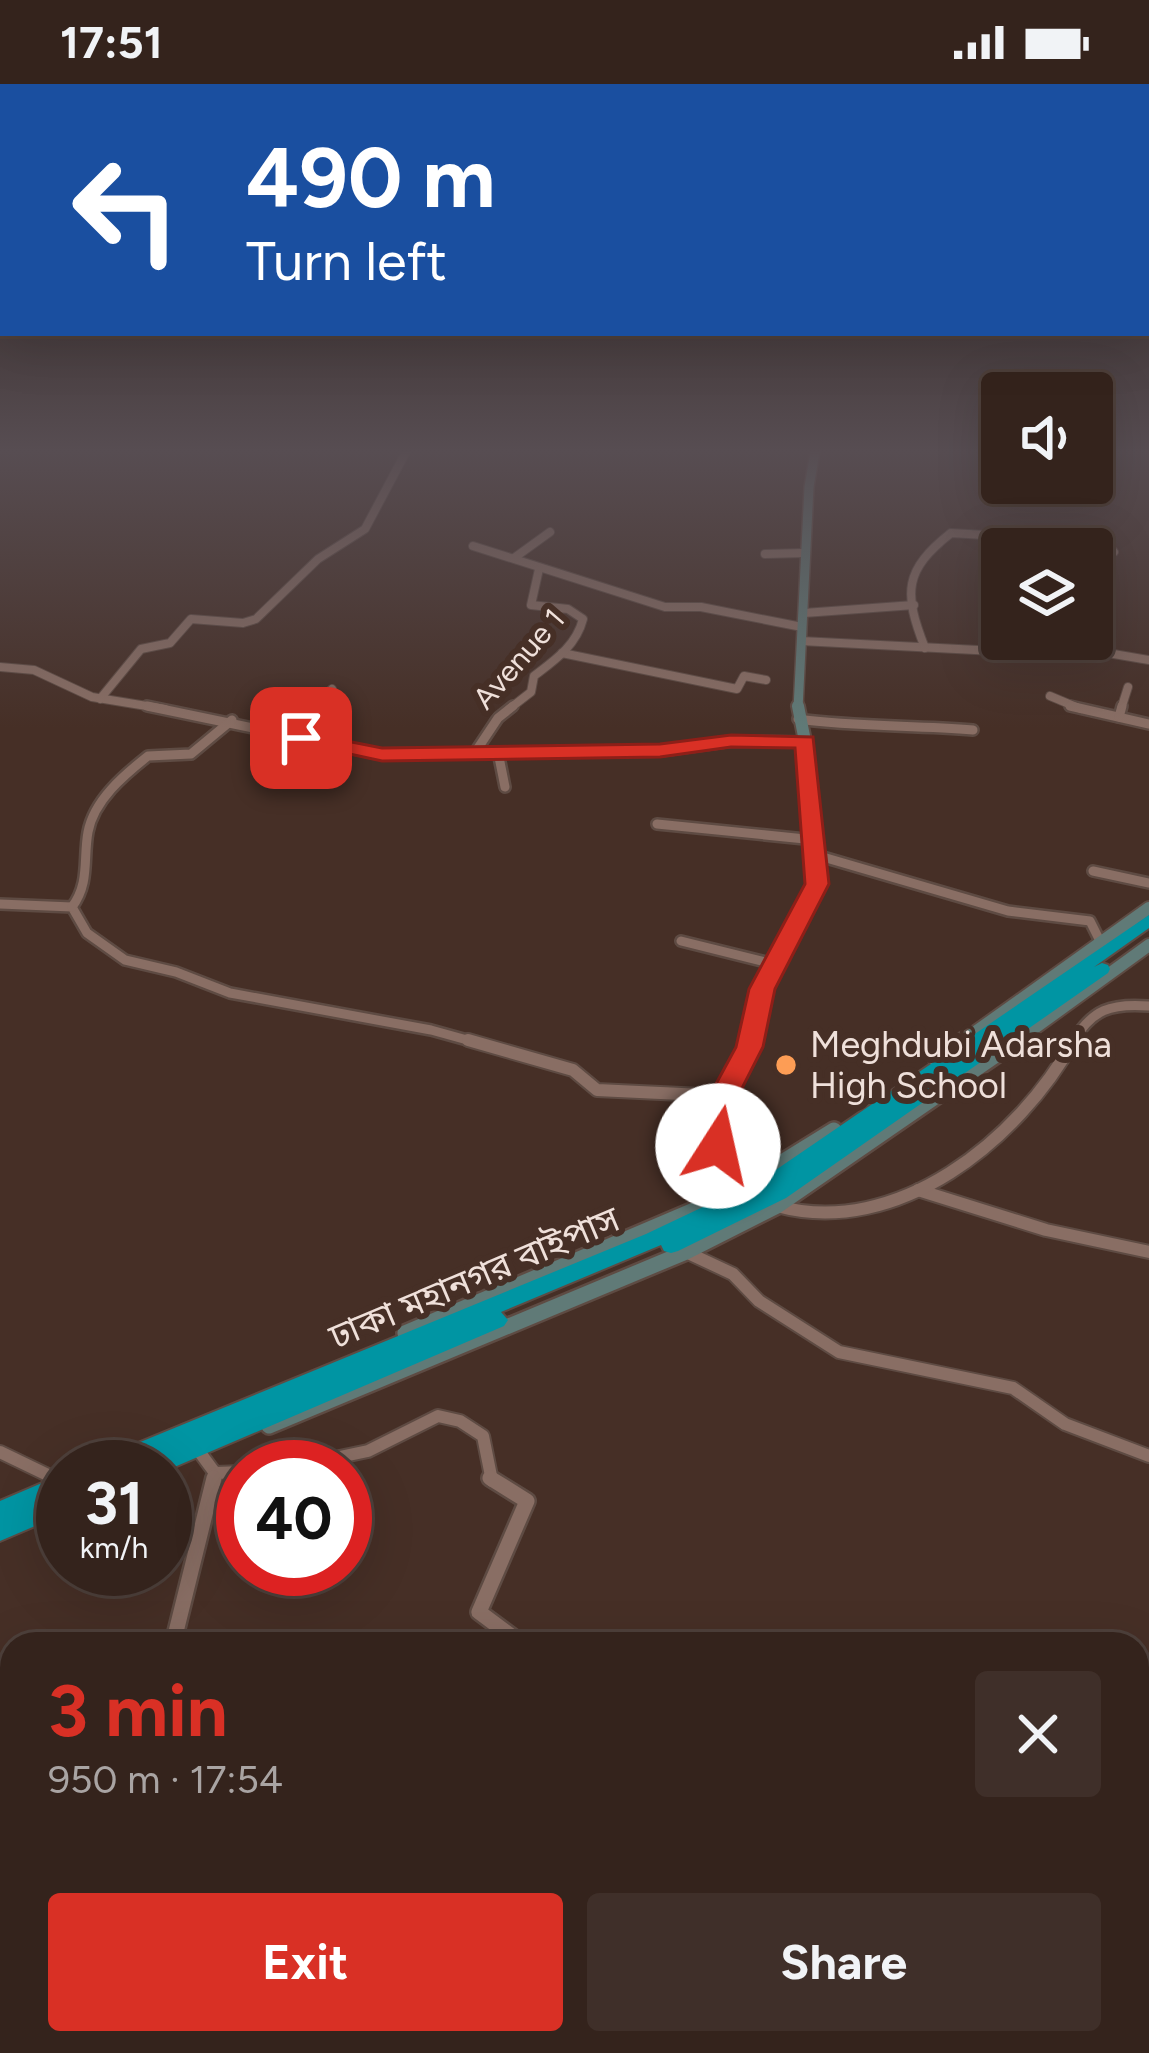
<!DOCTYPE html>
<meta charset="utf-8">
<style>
:root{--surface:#34231c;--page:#3f2f29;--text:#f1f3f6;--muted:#a9a4a3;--line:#4e403b;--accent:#d93025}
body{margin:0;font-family:Figtree,"Noto Sans Bengali",sans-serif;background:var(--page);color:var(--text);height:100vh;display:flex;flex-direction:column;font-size:45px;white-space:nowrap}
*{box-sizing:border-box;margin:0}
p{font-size:39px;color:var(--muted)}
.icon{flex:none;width:66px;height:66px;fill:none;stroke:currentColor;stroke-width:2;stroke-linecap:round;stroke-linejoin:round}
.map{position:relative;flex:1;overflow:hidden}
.drawer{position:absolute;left:0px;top:1548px;width:1149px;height:423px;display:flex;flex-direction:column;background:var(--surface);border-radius:36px 36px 0 0;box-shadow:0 12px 48px #0002,0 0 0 3px var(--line)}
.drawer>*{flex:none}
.banner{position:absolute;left:0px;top:0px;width:1149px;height:252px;box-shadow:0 12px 48px #0002,0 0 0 3px var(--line);background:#1a4fa0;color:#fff;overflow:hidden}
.controls{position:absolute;left:981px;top:288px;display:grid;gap:24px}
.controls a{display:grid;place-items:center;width:132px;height:132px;border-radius:12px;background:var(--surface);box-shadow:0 12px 48px #0002,0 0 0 3px var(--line);font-size:60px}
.speed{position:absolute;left:36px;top:1356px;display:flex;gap:24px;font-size:60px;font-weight:700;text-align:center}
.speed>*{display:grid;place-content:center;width:156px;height:156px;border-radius:50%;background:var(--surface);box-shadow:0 12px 48px #0002,0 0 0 3px var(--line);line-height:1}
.speed small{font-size:30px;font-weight:400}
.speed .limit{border:18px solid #d22;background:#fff;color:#111}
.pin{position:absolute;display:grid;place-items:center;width:102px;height:102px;color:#fff;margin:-51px;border-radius:24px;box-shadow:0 6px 18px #0006}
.me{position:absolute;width:132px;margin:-66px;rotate:10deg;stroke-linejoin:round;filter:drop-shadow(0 0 9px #0008)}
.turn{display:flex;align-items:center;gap:42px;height:252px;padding:0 48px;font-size:54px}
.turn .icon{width:156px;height:156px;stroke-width:2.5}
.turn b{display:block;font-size:84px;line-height:102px}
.round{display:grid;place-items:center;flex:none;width:126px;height:126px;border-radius:12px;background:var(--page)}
.summary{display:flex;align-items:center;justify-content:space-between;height:204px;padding:0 48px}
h1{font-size:72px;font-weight:700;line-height:90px;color:var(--accent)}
.action{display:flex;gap:24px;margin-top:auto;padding:24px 48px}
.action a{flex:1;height:138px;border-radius:12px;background:var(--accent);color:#fff;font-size:48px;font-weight:700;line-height:138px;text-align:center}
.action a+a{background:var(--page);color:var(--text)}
.status{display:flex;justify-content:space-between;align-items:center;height:84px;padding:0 60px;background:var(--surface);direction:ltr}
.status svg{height:33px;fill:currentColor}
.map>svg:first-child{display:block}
</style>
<div class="status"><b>17:51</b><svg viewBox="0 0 49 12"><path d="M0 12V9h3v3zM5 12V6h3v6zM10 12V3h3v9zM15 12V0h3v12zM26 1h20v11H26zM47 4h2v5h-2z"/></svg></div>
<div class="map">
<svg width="1149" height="1969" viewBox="0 0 1149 1969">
<rect width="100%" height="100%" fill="#462f26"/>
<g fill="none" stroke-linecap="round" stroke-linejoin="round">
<g stroke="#5e4b43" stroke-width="10">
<g id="street-far3">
<polyline points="473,462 665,523 701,523 802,543"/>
<polyline points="765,470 804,469"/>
<polyline points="514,474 550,448"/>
<polyline points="804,529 914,521"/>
<polyline points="801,557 1074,571 1096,567 1149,576"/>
<path d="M925,564C903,508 904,486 951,449L1104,458L1114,468"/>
<polyline points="562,569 737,605 744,592 766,596"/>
<polyline points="0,583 34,586 92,613 165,625"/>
<polyline points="1050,612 1081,625"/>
<polyline points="100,615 141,565 170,559 191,535 243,539 256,535 318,475 365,445 406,368"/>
<polyline points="313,625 332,605"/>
<path d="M509,625L531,608L534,592C555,576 576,562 583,535L568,525L531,521L539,485"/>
<polyline points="1121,625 1128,603"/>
</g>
</g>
<g stroke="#5e4b43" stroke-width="14">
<g id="street-far2">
<polyline points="147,622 378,670 660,667 732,657 806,658"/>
<polyline points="1070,622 1149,640"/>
<polyline points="1119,633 1122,622"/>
<path d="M798,635C856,643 914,641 973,646"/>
<polyline points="290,650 316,622"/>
<polyline points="476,667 498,634 513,622"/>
<polyline points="498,668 505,703"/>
<polyline points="657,740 815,756"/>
<polyline points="816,771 1008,827 1090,837 1101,859"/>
<polyline points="1093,787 1149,799"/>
<polyline points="0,820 72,823 87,849 125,876 176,888 230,909 431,946 478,959"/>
<path d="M72,823C90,799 83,775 88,748C94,716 124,691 148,672L191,670L232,636"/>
<polyline points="681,857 774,880"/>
<path d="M1072,959C1092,925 1111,919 1149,922"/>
</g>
</g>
<g stroke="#5e4b43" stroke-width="16">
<g id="street-far1">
<polyline points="468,956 573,986 597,1006 724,1012"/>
<polyline points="918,1106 1046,1146 1149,1168"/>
<path d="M777,1122C897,1155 1019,1056 1074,956"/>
<polyline points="686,1168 733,1190 759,1217 839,1268 1013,1304 1065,1340 1149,1372"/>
<polyline points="0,1368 56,1395"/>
<polyline points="201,1370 215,1389 243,1388"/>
<polyline points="292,1383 368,1367 438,1332 460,1337 483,1352 492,1397"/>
<polyline points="213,1397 215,1389"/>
</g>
</g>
<g stroke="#5e4b43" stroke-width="20">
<g id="street">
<polyline points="490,1394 527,1417 479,1528 522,1560"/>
<polyline points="173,1560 214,1394"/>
<polyline points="211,1959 214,1969"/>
<polyline points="526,1959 527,1969"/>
</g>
</g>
<g stroke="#5e4b43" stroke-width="12">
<polyline id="secondary-far2" points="798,625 809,403 815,368"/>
</g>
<g stroke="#5e4b43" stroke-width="16">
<g id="secondary-far1">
<polyline points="751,959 765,897 812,816 817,794 806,662 798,622"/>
<polyline points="960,959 1149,824"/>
<polyline points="1014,959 1149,861"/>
</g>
</g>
<g stroke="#5e4b43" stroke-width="20">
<g id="secondary">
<polyline points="937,976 964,956"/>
<polyline points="727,1112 718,1062 718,1022 752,956"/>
<polyline points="405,1249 727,1112 834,1046"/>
<polyline points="269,1342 686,1168 777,1122 1018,956"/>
<polyline points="85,1383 113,1371"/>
</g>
</g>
<g stroke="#5e4b43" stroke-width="4">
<g id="highway">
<polygon points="1149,831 1149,844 1094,883 1102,879 1108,881 1110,885 1108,889 786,1114 678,1167 671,1169 664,1167 661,1161 501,1228 508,1236 504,1242 165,1387 165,1383 96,1383 99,1375 646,1150 764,1094"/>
<polygon points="63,1390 63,1430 0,1457 0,1417"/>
</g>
</g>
<use href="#street-far3" stroke="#896e64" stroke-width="8"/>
<use href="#street-far2" stroke="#896e64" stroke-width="9"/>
<use href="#street-far1" stroke="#896e64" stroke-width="12"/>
<use href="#street" stroke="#896e64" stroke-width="15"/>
<use href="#secondary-far2" stroke="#607a77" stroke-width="9"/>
<use href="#secondary-far1" stroke="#607a77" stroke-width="12"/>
<use href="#secondary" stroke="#607a77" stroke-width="15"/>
<use href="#highway" fill="#0095a3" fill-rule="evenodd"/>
</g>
<linearGradient id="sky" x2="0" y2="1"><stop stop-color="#261a15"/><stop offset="0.57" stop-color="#574d52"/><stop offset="1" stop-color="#574d52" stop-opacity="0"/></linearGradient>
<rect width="1149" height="644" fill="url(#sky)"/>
<polygon fill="#d93025" stroke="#8d1f18" stroke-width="3" points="301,648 382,664 660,660 731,651 813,653 829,800 775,905 763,963 733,1022 728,1070 708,1070 704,1062 704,1022 736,963 749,905 805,800 795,664 731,663 660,673 382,677 294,658 294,650"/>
<circle fill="#fd9d55" stroke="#462f26" stroke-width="4.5" cx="786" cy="981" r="12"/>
<g text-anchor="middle" stroke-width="12" stroke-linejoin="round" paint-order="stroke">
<g font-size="30" fill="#efe0da" stroke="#462f26">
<text transform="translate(519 575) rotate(-49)" y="10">Avenue 1</text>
</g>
<g font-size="36" fill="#efe0da" stroke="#462f26" text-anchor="start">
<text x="810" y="973">Meghdubi Adarsha<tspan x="810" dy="41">High School</tspan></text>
</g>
<g font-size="36" fill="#efe0da" stroke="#462f26">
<text transform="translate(474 1193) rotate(-23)" y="13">ঢাকা মহানগর বাইপাস</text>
</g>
</g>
</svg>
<div class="controls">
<a><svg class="icon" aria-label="sound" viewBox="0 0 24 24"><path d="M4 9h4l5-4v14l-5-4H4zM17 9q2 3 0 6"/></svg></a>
<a><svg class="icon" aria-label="layers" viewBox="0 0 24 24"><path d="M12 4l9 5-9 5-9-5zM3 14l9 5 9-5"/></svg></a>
</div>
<div class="speed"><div>31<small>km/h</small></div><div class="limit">40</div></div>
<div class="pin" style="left:301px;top:654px;background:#d93025"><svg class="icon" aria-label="arrive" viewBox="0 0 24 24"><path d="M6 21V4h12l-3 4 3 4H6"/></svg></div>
<svg class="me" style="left:718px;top:1062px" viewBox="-20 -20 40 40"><circle r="19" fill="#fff"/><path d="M0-13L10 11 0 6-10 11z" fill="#d93025"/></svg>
<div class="banner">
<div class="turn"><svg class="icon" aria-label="left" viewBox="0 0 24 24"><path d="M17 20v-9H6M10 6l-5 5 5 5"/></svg><div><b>490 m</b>Turn left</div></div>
</div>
<section class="drawer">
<div class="summary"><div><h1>3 min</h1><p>950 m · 17:54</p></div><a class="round"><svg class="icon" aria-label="close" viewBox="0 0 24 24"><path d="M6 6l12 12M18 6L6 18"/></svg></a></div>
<div class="action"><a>Exit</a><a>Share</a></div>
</section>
</div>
